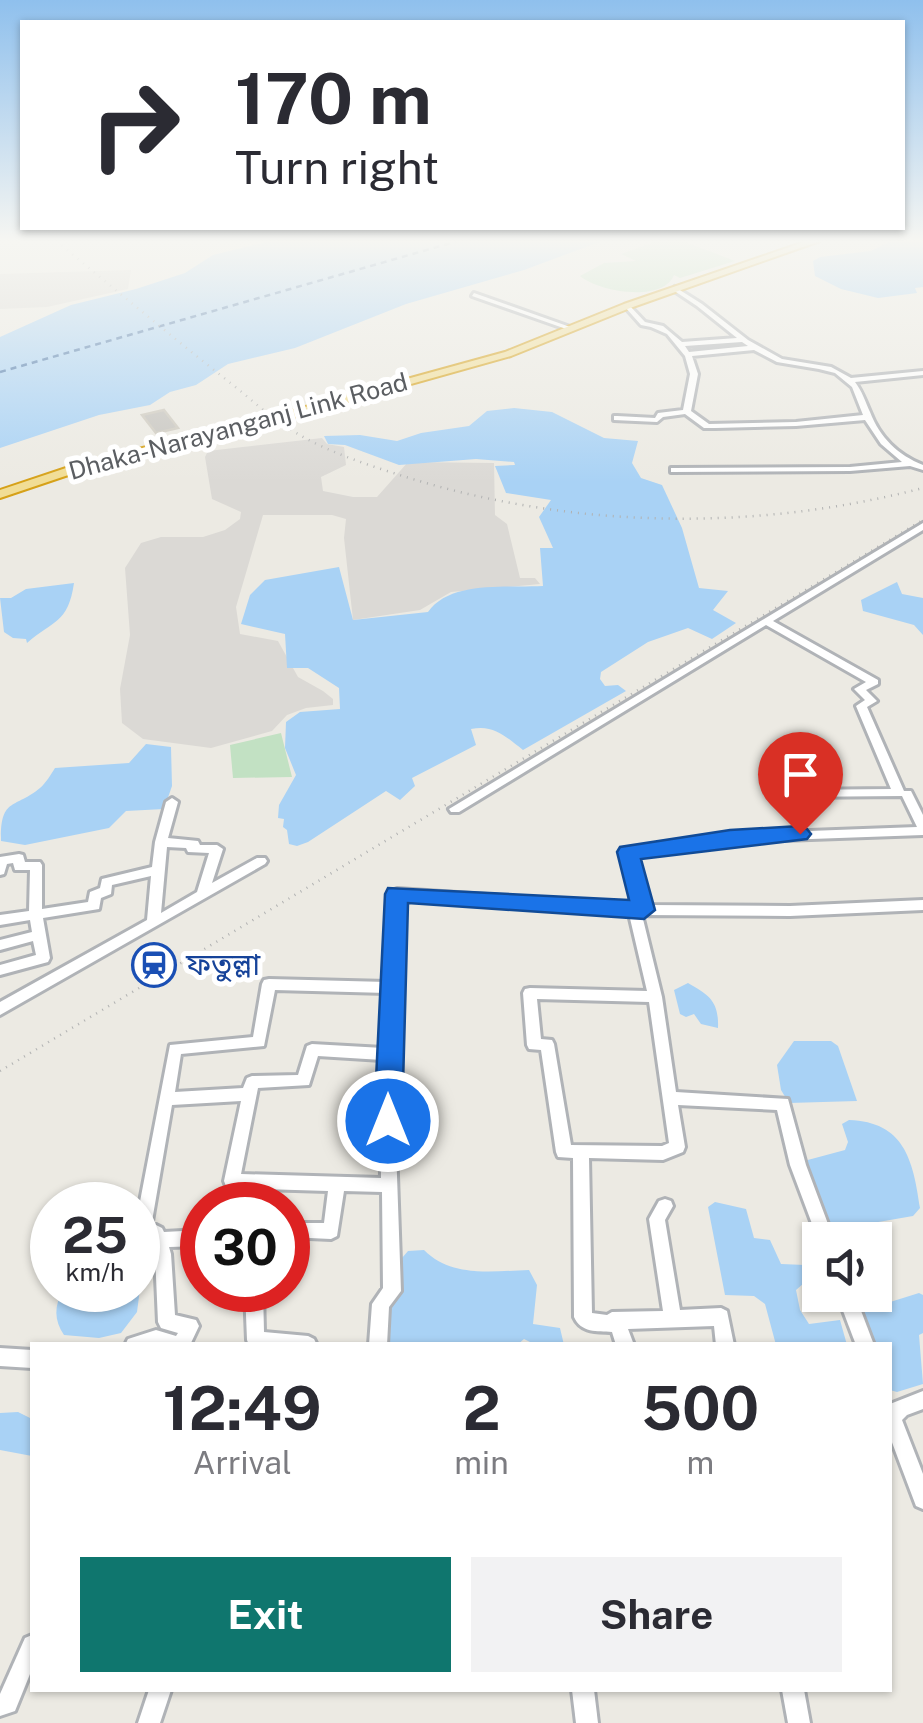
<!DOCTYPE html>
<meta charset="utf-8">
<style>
:root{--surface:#fff;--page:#f2f2f3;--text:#2b2b33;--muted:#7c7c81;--accent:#0f766e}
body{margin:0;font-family:"Public Sans","Noto Sans Bengali",sans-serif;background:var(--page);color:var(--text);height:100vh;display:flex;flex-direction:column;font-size:38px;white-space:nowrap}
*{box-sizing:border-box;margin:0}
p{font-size:32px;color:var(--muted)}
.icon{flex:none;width:55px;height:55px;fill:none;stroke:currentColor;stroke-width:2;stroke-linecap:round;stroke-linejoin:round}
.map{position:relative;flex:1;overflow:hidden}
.drawer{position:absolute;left:30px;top:1342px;width:862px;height:350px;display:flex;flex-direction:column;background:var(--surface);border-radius:0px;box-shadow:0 2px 8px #0004}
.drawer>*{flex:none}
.guide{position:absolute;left:20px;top:20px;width:885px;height:210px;border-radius:0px;box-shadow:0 2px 8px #0004;background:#fff;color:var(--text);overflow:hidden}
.buttons{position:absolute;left:802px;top:1222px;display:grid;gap:20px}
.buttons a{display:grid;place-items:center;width:90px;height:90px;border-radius:0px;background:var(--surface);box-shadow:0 2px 8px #0004;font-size:50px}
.speed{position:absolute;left:30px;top:1182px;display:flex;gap:20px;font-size:50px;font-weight:700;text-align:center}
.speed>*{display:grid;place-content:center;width:130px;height:130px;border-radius:50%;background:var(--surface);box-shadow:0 2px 8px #0004;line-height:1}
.speed small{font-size:25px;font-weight:400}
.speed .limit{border:15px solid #d22;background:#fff;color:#111}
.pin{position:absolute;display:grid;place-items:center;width:85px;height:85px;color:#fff;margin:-102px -42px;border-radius:50% 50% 50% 0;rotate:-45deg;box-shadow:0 0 10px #0007}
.pin .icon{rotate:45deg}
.me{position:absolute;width:110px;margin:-55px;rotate:0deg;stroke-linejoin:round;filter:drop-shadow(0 0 8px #0008)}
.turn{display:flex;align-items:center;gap:35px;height:210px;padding:0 50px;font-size:45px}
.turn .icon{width:130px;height:130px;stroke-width:2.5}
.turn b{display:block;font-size:70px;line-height:85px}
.eta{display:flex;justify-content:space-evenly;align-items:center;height:170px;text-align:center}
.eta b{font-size:60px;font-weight:700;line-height:70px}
.button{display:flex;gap:20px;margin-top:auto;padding:20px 50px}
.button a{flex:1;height:115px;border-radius:0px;background:var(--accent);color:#fff;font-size:40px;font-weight:700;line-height:115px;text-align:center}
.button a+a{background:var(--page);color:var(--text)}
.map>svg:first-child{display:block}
</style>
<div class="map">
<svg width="923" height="1723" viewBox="0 0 923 1723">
<rect width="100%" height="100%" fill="#eceae3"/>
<g fill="#dbd9d5">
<polygon points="131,270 128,289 47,307 0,309 0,274"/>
<polygon points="322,438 327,444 344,447 346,465 321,477 323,491 353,497 377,497 408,462 494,463 495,515 507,524 520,578 535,578 540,584 451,592 420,610 353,620 344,538 346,519 332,515 263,515 236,607 240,634 278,641 298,677 323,691 333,699 333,705 306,708 287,715 272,731 211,748 143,739 122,723 120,689 130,635 125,568 141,543 161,537 203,537 225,530 240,519 241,512 212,499 205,457 208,451"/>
</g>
<g fill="#c2e1c3">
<path d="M657,241H683L735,261L680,278L674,275C663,303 599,292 580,276L604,263L636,261L621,254Z"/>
<polygon points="281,733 292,777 233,778 230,745"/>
</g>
<g fill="#a9d2f5">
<polygon points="270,241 602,241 524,270 406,304 295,348 228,364 196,385 170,392 150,405 99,415 0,448 0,337 71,305 136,289 185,273 213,255"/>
<polygon points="891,241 923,241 923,287 915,288 917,293 878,298 841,289 815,276 813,261 820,257 871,251"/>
<path d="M514,408L552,412L604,438L638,441L632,463L641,478L662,485L682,528L699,588L728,591L713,610L736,623L712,639L688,628L648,642L601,672L600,679L605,686L618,685L626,691L523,750C506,737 494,724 471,729L476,745L412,778L415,786L400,800L386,791L308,842L297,846L289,844L287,830L283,827L284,819L278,818L279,805L296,775L285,748L286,722L300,712L340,709L339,688L308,668H287L285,634L241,624L250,595L265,580L339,567L353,620L428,612C450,580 508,588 543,586L540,548H553L539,517L551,500L506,493L495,466L515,465L514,462L476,459L399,465L345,445L328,444L324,436L360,435L397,441L421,433L469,426L487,411Z"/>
<polygon points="897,582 902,594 923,598 923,635 914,625 863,611 861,600"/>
<path d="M74,583C68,624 53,620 27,643L26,639L13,638L4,632L0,598H11L26,589Z"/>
<path d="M146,744L171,747L172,786L164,809L126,811L109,828L25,845L1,841C0,797 15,809 40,788C46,783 51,774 55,768L129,763Z"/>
<path d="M688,983C709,995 719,1001 718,1028L701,1024L694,1014L686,1017L680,1014L674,990Z"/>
<polygon points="794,1041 831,1041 838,1046 857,1101 789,1103 781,1090 777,1065"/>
<path d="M849,1120C904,1122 913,1159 920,1208L913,1216L832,1230L824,1227L804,1161L845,1150L848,1142L842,1124Z"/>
<polygon points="715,1202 746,1209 754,1238 770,1240 781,1264 805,1265 811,1277 796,1290 800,1310 809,1324 840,1320 847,1345 776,1345 765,1304 754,1296 725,1295 708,1207"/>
<path d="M424,1250C452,1278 492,1271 529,1270L537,1285L533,1324L560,1328L564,1345H536L524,1339L517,1345H387L396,1265L408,1251Z"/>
<path d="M138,1285L140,1289L137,1312L121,1333L99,1338L64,1335C54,1320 54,1306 63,1290H138Z"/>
<polygon points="919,1293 923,1295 923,1333 919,1335 923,1384 897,1392 890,1390 890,1345 869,1345 857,1314 870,1303 887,1303"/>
<polygon points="18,1412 32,1419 32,1456 0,1450 0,1413"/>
</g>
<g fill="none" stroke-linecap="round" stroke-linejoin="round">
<polyline stroke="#4c79ad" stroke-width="2.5" stroke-dasharray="6 5" stroke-linecap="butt" points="0,372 458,241"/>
</g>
<polygon fill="#c7c5c0" stroke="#d0ccc2" stroke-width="2.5" points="164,410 178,428 156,433 142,415"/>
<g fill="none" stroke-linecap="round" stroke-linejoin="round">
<g stroke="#b0b3b7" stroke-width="6">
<g id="minor">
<path d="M675,287L702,304L748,340L782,359L831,367L851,378L923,371V375L855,382C862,391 865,401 870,412C880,438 898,455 923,465V470L910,466L850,471L671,472V468H674L850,467L902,462L881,444L865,420L796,426L715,428H704L685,414L663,417L657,422L614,420V416H617L655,418L658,413L683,410L690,374L685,356L667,334L651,327L641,325L625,307V305H629L645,322L663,326L682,342L737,338L697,306L673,290ZM742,342L748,346L689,352L685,346ZM754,350L777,362L819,369L835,373L852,387L863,415L796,422L709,424L691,411L698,374L692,356Z"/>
<polygon points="474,293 573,328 574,329 569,330 472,296"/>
<path d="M923,523V530L773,621L878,680V684L866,690L877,701L867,707L904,791H911L923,815V835L729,842L635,856L649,905L790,906L923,900V910L790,916L642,915L662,997L676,1092L788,1099L806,1165L834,1240H820V1245L790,1165L777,1110L678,1105L685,1147L683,1152L663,1160L589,1158L592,1313L607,1315L612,1312L663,1311L649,1219L659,1201L665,1199L671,1201L673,1206L665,1220L680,1310L721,1308L727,1311L734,1345H716L714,1326L628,1329L634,1345H616L612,1332C597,1331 581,1333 574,1317L573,1158L558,1157L556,1152L541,1050L529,1049L527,1045L523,993L525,989L530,988L647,991L629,914L403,899L401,988L394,1089L401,1291L389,1307L387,1345H369L372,1304L383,1288L382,1192L344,1191L337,1236L331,1239L288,1237V1223H324L328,1191L232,1188L226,1186L224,1181L241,1101L172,1105L151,1227L156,1225L162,1228L164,1232L202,1230V1246L169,1247L171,1254L175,1315L196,1320L199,1326L190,1345H125L128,1339L156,1330L176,1336L178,1333L161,1328L158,1322L155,1254L151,1242L141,1246L138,1244V1212L170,1045L253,1037L262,984L264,980L269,979L387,982L391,894L392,891L397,889L636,905L622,853L628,849L729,834L917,827L902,796L789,797L787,794L789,791L793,790L891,789L856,706L865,700L854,689L866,682L766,625L459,812H451L449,809ZM275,990L387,993L383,1048L312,1044L307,1046L298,1075L252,1076L247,1078L243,1088L175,1092L181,1054L264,1046ZM537,999L649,1002L669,1143L662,1146L571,1145L554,1044L552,1040L541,1039ZM318,1056L382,1060L380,1089L381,1178L241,1174L258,1088L309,1085Z"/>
<path d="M172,798L178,802L168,838L198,841L200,845H217L223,849L212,883L257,858H265L267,861L265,864L0,1015V1002L147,920L151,876L112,885L111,894L101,898L99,909L43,918L50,958L48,962L0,975V965L36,955L33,941L0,950V940L32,932L30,920L0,925V915L29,911L30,870H15L13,863L7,864L4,874L0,875V857L19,854L23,855L25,862H40L42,865V909L88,902L90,892L100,888L102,879L152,867L155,842L166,802ZM167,847L186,848L188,852L209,853L197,892L161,913Z"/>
<polygon points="245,1290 263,1290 264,1332 308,1336 314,1339 317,1345 249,1345 247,1340"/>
<polygon points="837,1295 855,1295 874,1345 856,1345"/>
<polygon points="0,1348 32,1350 32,1368 0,1366"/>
<polygon points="923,1391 923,1409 907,1415 902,1420 923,1474 923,1509 916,1506 890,1437 890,1404"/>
<polygon points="32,1635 32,1669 15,1711 0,1716 0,1694 25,1638"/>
<polygon points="149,1690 171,1690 160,1723 138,1723"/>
<polygon points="572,1690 594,1690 598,1723 576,1723"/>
<polygon points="782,1690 804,1690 810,1723 788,1723"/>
</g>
</g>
<g stroke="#d6a118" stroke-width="4">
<polygon id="highway" points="807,241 820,241 630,308 511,356 254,428 92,467 0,498 0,490 84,462 247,423 505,352 624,304"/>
</g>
<use href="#minor" fill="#fff" fill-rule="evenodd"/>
<use href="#highway" fill="#f1dd95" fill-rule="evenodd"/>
<g stroke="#b1b2b2" stroke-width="2.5" stroke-dasharray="1 6" stroke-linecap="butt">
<path d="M56,241C115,289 173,338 233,385C253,401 271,418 293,431C327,452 368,465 406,477C573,529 754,532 923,488"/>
<polyline points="0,1071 923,520"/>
</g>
</g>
<linearGradient id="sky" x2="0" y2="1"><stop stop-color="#8fc0ed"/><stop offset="0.5" stop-color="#f6f6f2"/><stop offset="1" stop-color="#f6f6f2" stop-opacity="0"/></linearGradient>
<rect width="923" height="482" fill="url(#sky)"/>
<polygon fill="#1a73e8" stroke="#114b97" stroke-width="2.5" points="800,826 807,829 811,834 807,839 641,859 655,910 644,919 408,903 402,1121 398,1129 388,1133 378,1129 374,1121 385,894 388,888 629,900 617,852 620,847 730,830"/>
<defs>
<g id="station-ring" transform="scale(2.25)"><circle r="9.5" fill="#fff" stroke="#1a4fb4" stroke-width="1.5"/><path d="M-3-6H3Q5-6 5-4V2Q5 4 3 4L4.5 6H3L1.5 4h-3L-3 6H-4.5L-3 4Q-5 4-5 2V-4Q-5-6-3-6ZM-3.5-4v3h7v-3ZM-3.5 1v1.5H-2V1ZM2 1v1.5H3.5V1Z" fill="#1a4fb4"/></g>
</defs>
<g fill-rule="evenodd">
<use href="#station-ring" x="154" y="965"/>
</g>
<g text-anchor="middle" stroke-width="10" stroke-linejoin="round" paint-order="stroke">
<g font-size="25" fill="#5b5e62" stroke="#fff">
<text transform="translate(238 426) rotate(-15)" y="9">Dhaka-Narayanganj Link Road</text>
</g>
<g font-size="30" fill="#164399" stroke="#fff" text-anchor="start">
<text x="186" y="975">ফতুল্লা</text>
</g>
</g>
</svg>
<div class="buttons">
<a><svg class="icon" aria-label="sound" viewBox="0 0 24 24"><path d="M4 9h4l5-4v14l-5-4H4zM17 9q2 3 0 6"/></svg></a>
</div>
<div class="speed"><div>25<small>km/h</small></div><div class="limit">30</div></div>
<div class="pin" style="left:800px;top:834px;background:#d93025"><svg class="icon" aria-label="arrive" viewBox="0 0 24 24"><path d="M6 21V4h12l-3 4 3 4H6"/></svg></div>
<svg class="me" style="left:388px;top:1121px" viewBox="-20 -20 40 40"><circle r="17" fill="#1a73e8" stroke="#fff" stroke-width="3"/><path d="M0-11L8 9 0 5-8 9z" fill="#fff"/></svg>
<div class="guide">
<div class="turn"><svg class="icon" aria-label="right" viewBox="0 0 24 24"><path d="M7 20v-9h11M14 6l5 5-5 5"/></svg><div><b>170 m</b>Turn right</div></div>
</div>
<section class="drawer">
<div class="eta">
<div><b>12:49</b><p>Arrival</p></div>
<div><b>2</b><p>min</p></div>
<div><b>500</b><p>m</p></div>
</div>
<div class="button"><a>Exit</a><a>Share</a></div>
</section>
</div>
